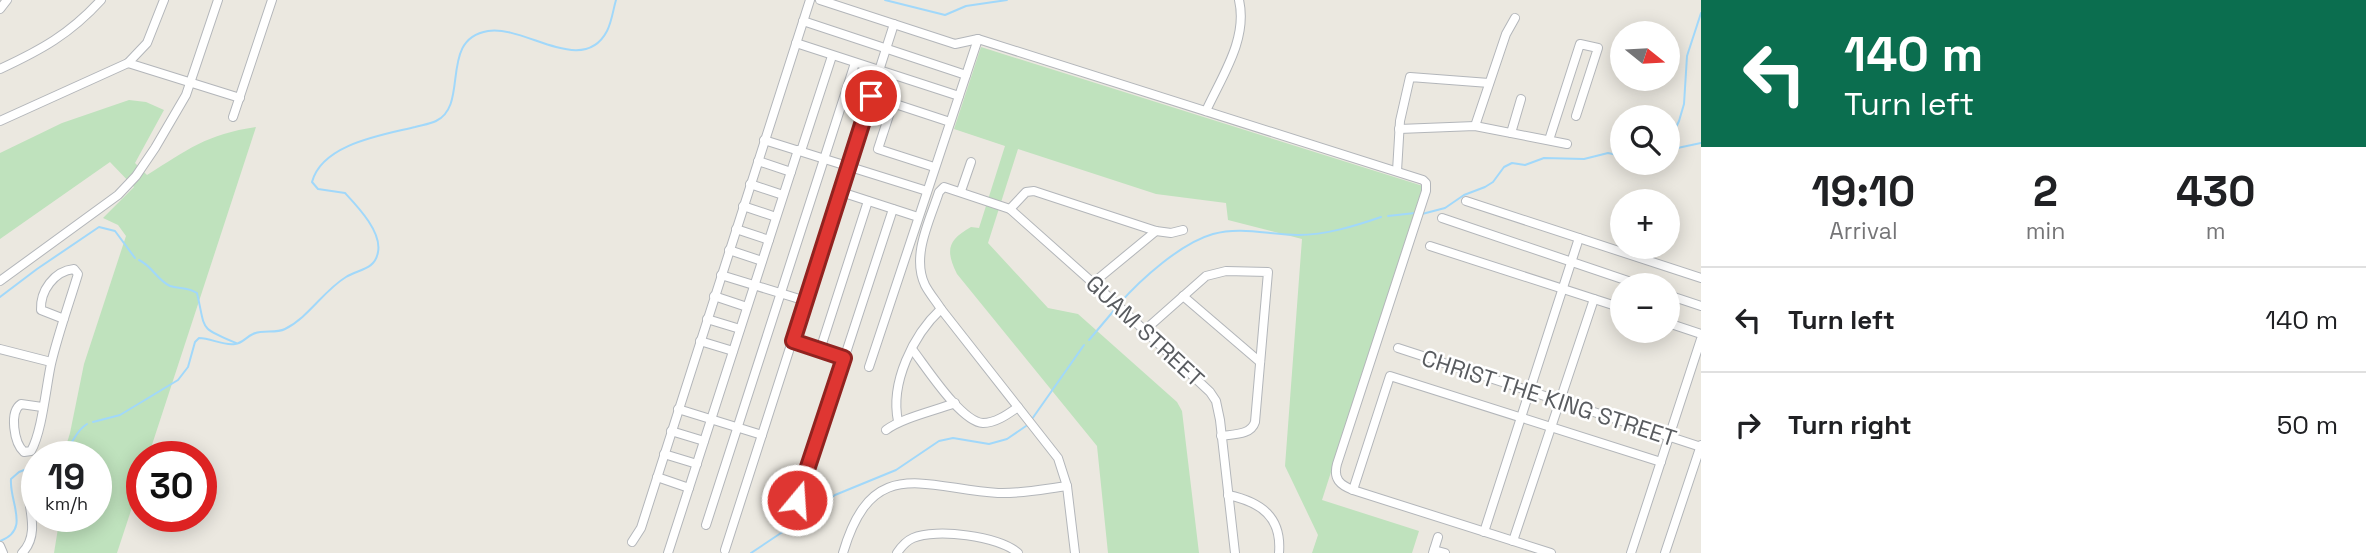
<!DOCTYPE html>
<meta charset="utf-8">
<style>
:root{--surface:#fff;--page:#f2f2f2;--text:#202124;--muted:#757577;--line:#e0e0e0}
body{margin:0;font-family:"Space Grotesk",sans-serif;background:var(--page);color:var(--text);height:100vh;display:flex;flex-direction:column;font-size:26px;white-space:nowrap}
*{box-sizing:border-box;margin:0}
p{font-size:23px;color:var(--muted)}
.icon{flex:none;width:38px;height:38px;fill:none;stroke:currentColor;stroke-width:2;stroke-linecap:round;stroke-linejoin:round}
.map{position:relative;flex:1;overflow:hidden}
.details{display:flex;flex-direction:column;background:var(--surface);width:665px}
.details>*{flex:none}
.banner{background:#0b6e4f;color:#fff;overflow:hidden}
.needle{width:46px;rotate:108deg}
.buttons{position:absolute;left:1610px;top:21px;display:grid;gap:14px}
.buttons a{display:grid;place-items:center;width:70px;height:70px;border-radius:50%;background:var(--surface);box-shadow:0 4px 18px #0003;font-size:35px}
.speed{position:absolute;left:21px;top:441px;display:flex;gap:14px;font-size:35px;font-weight:700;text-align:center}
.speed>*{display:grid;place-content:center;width:91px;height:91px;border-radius:50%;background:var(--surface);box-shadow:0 4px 18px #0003;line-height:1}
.speed small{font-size:18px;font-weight:400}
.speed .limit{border:10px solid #d22;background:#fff;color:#111}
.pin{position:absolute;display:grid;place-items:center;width:60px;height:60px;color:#fff;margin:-30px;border:4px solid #fff;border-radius:50%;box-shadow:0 2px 7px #0007}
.me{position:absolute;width:77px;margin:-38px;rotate:18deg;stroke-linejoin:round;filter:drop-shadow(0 0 5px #0008)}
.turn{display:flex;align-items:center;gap:24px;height:147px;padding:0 28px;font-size:32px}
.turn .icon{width:91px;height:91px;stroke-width:2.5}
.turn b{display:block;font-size:49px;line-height:60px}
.eta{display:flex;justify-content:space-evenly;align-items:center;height:119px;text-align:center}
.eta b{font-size:42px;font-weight:800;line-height:49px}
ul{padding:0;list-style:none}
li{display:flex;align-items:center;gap:21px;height:105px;padding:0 28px;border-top:2px solid var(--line)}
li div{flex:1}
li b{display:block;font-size:26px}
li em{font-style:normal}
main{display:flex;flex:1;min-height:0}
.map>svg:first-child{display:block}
</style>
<main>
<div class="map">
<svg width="1701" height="553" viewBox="0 0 1701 553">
<rect width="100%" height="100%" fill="#ebe8e0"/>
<g fill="#bfe2bd">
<path d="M981,47L1423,186L1322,500L1419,531L1412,553H1312L1318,535L1285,466L1302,239L1228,220L1226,203L1156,194L1018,149L988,243L1048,308L1078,314L1177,402L1182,411L1199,553H1108L1097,446L957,274C945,250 948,240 971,227L979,228L1005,146L954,129Z"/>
<path d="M129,100L146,102L164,110L135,163L147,175C187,150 207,134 256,127L148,457H142V477L117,553H54L60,516H96V457H67L66,446L70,433L84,364L126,236L118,225L103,218L134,187L110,162L0,239V153L62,123Z"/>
</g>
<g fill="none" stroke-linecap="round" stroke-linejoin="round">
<g stroke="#a1d8fa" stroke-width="2">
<polyline points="885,0 945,15 966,6 1007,0"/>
<polyline points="1668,144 1679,121 1684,104 1687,56 1701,13"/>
<polyline points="1668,150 1701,143"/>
<polyline points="1422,214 1445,208 1464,195 1485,187 1493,182 1504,167 1512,163 1525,165 1544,158 1584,159 1608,153 1622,156"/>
<polyline points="1388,216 1415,213"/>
<path d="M139,260C152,266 157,280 170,286C179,289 188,287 197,293C206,331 198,327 236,343"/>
<polyline points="0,297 37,269 99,227 115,231 135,258"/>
<path d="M1119,304C1141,279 1181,243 1213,234C1242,226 1269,235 1298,235C1326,235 1355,226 1381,217"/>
<polyline points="1089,340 1116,308"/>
<polyline points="1032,419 1084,345"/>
<path d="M93,422L120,415L178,380L188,367L195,342L199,338C211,338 223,346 235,344C243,343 246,337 253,334C263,329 275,334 285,329C309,317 323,291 346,277C359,269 375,270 378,252C382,232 358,207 345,193L318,189L312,182C322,144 382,135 415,127C422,125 430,124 436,121C470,105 438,39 488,31C525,25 583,77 607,31C612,21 613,10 616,0"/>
<path d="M57,457C73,450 72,433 87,424"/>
<polyline points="795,524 835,495 896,470 939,441 953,438 989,444 1007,439 1026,426"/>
<path d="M0,541C31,530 9,502 11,479L19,472L37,465"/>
<polyline points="751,553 790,527"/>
</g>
<g stroke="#b3b6ba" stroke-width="10">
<g id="minor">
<path d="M820,0L955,44L978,39L1423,180L1426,183V191L1337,464C1333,479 1340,485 1353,490L1551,553"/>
<polyline points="0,9 7,0"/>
<polyline points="803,21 966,75"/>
<polyline points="796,43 959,96"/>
<polyline points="128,63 240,98"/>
<path d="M0,69C41,50 70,34 101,0"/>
<polyline points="871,96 950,122"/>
<polyline points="893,103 878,149 934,167"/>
<path d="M1206,111C1222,76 1248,39 1239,0"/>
<polyline points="233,117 272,0"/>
<polyline points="0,121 128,63 147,43 164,0"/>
<polyline points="1475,126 1506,34 1515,18"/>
<polyline points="1399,129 1475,126 1567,144"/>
<polyline points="1511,133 1521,99"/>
<polyline points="764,140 927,191"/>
<polyline points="1549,140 1580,44 1598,48 1576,116"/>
<polyline points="801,151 832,56"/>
<polyline points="758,161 791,172"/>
<polyline points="1397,171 1400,121 1410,77 1489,83"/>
<polyline points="750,184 783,195"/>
<polyline points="961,191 971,162"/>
<polyline points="841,192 918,217"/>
<polyline points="1466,201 1701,278"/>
<polyline points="743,206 776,217"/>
<polyline points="1010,209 1026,192 1034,191 1156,231 1171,233 1183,230"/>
<polyline points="1442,218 1640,285"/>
<polyline points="736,229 769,240"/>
<polyline points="1430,246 1622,308"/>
<polyline points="729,250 762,261"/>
<polyline points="721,275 806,301"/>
<polyline points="0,281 118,195 136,176 155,148 186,95 218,0"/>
<polyline points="1093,283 1156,231"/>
<polyline points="1668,295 1701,306"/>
<polyline points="714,296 747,307"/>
<polyline points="1183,296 1260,362"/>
<polyline points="707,319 740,329"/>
<polyline points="1668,323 1701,334"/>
<path d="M1145,330L1206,276L1226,271L1268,272L1255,422C1251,435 1234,434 1221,436"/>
<polyline points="700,341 733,351"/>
<polyline points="793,341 844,358"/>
<polyline points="1398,348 1701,447"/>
<polyline points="0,349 51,362"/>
<path d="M912,349C926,367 961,422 983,423C996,423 1008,414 1018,407"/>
<polyline points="820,350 868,201"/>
<polyline points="869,367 978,39"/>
<path d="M42,407L21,404C9,412 14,443 24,452L31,451C42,432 46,387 51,364C58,334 69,304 78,274L74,269C54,271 40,291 41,310L64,319"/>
<polyline points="678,409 762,435"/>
<path d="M898,421C890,383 913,335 941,309"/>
<path d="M886,430C902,418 934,411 955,403"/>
<polyline points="671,431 704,441"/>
<polyline points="664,454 697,464"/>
<polyline points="657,477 689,488"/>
<polyline points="1353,490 1390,376 1661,462"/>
<path d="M1228,495C1261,502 1282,517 1279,553"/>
<polyline points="790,524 893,209"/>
<polyline points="706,525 855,63"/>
<polyline points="1484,532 1579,238"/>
<polyline points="1513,541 1594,299"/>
<polyline points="632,542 641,528 810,0"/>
<polyline points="0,546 3,553"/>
<polyline points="725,550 894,24"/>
<polyline points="1434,550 1445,553"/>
<path d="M22,553C38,537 31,515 28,494"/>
<polyline points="668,553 798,150"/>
<path d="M843,553C872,454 923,488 998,493C1021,494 1044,489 1067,486"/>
<path d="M897,553C901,547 906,541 913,538C936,528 999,536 1018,553"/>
<path d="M1075,553L1067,486L1058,458L941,309C936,301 929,293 925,285C911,256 930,220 939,192L944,187L1010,209L1111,299L1210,392L1216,401L1220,420L1235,553"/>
<polyline points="1433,553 1438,537"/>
<polyline points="1631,553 1701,339"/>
<polyline points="1665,553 1701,445"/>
</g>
</g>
<use href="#minor" stroke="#fff" stroke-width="8"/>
</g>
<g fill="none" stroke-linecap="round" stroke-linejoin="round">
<g stroke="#912320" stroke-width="18">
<polyline id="route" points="797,500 844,358 793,341 871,96"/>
</g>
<use href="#route" stroke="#df3632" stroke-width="12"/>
</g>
<g text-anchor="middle" stroke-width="5" stroke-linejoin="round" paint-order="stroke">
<g font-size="23" fill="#595c60" stroke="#fff">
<text transform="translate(1145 331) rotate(43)" y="8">GUAM STREET</text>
<text transform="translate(1549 398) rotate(18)" y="8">CHRIST THE KING STREET</text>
</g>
</g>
</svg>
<div class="buttons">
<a><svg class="needle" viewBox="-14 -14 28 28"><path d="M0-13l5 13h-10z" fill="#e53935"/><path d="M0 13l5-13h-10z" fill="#757577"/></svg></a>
<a><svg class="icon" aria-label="search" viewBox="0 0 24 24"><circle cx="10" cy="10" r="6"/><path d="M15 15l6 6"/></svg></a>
<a>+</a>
<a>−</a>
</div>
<div class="speed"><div>19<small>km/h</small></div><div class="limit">30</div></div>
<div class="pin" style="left:871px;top:96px;background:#d93025"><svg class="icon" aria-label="arrive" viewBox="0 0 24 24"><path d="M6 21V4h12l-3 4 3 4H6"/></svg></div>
<svg class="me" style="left:797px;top:500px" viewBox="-20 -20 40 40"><circle r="17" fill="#df3632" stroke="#fff" stroke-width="3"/><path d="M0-11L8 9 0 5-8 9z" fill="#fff"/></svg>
</div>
<section class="details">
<div class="banner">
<div class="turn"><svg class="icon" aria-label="left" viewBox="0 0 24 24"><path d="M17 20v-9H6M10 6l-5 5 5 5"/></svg><div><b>140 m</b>Turn left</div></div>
</div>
<div class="eta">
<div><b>19:10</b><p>Arrival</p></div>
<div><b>2</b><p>min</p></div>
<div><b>430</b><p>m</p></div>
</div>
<ul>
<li><svg class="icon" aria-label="left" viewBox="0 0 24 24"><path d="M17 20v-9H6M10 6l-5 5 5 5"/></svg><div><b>Turn left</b></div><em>140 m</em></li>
<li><svg class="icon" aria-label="right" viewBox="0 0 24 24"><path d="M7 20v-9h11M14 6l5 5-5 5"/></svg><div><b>Turn right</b></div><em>50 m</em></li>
</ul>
</section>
</main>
